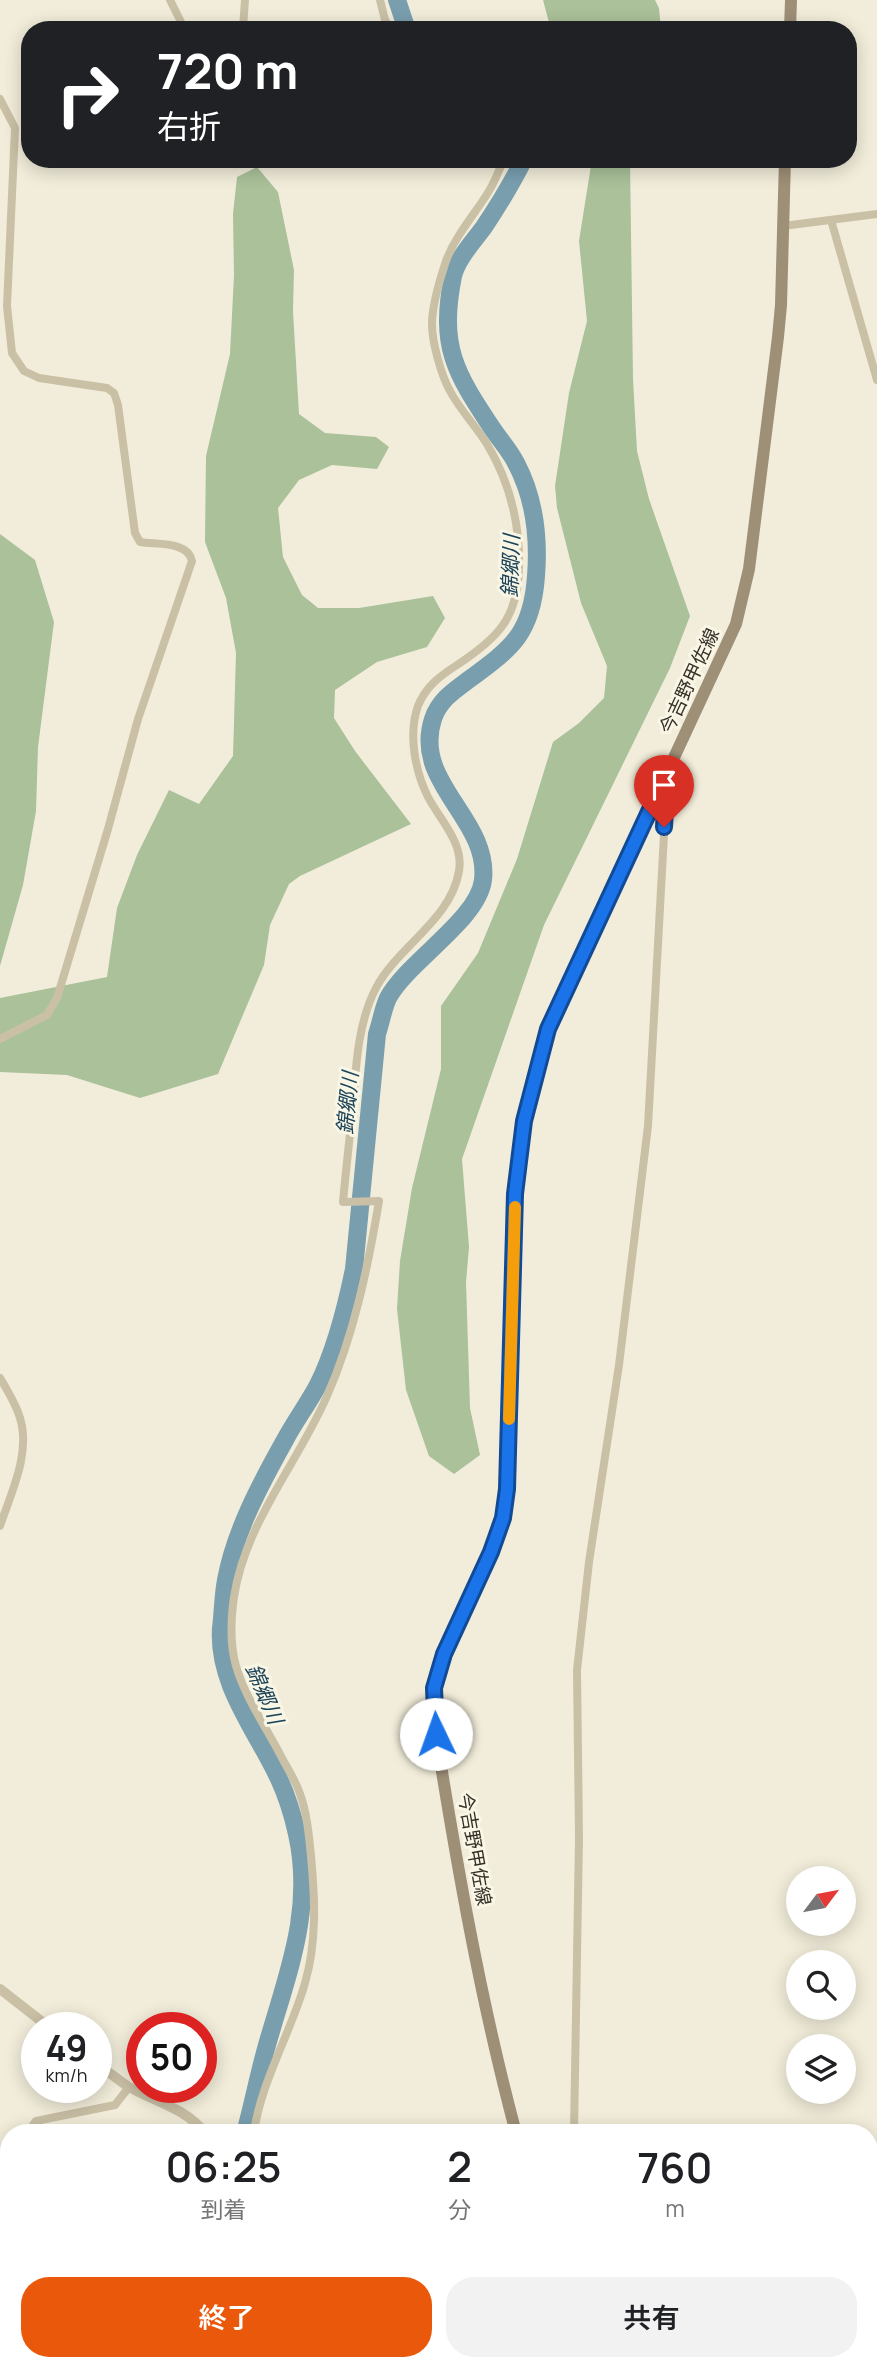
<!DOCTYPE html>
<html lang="ja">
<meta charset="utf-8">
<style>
:root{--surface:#fff;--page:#f2f2f2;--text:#202124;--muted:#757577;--accent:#ea580c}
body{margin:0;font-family:Manrope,"Noto Sans JP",sans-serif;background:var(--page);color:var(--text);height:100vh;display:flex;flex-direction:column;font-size:26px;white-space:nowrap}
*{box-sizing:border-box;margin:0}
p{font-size:23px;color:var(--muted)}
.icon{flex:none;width:38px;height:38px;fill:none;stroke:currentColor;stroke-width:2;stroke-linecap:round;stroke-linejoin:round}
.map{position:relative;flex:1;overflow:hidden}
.details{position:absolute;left:0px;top:2124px;width:878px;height:247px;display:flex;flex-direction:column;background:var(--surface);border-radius:28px 28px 0 0;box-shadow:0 4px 18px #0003}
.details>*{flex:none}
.hud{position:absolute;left:21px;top:21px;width:836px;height:147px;border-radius:28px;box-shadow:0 4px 18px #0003;background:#202124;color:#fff;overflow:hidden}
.needle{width:46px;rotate:58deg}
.fabs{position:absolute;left:786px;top:1866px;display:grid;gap:14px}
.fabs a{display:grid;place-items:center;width:70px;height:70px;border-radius:50%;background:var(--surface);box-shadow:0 4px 18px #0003;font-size:35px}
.speed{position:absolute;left:21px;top:2012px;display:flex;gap:14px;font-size:35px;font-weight:700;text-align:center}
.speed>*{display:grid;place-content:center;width:91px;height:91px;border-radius:50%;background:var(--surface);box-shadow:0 4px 18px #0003;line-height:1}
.speed small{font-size:18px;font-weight:400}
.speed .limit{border:10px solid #d22;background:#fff;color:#111}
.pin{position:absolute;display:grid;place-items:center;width:60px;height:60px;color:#fff;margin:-72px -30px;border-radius:50% 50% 50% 0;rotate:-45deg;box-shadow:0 0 7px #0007}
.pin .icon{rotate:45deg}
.me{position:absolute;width:77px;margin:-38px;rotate:357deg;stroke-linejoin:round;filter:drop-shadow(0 0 5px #0008)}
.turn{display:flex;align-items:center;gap:24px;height:147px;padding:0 21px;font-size:32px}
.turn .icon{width:91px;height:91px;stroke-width:2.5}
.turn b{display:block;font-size:49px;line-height:60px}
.eta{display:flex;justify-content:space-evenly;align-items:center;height:119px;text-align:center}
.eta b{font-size:42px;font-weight:600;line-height:49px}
.action{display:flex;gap:14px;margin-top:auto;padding:14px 21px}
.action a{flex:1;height:80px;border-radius:28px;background:var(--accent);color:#fff;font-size:28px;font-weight:600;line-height:80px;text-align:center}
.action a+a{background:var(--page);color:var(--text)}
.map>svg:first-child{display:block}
</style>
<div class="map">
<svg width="877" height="2371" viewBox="0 0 877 2371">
<rect width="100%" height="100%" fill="#f2edda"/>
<g fill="#aac19a">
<polygon points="543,0 655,0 659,8 661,30 551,30"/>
<polygon points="592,159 630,159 633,379 637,451 649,499 690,616 670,668 544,925 462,1159 469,1247 466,1282 470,1408 480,1455 454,1474 429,1456 406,1390 397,1309 400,1261 412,1188 441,1069 441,1006 478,953 517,859 553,742 579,723 604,698 607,666 581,603 557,508 555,486 569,393 587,321 579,241"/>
<polygon points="257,167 278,192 294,270 293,311 299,414 325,433 376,437 389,447 377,469 332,465 299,480 278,508 283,557 302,595 318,608 359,608 433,596 445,618 427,647 377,662 335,690 334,718 355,751 411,824 300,876 289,884 270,925 264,965 218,1074 140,1098 67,1075 0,1072 0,998 107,977 117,908 137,855 169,790 199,804 233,756 236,653 226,598 205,542 206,456 230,354 234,275 233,214 237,177"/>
<polygon points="0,534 35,560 54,622 38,747 36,811 23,885 0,966"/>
<path d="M0,2167C11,2188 16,2225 0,2244Z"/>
<polygon points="0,2324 9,2329 9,2362 41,2363 44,2371 0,2371"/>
</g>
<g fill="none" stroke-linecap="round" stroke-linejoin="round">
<g stroke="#799faf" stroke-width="18">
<polyline points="397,0 407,30"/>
<path d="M245,2133C252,2108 257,2082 264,2056C284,1981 315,1915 297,1834C293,1816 287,1796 279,1779C257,1731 217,1684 221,1628C223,1612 223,1596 226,1580C235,1531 261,1483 285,1440C295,1421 308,1404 318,1385C336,1349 346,1308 354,1269L377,1034C381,1022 383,1009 388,998C408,961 478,920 483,880C490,819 412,783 433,719C439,701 452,692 467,681C512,648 532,634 536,576C539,538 534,497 516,463C510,451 500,440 492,428C455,372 439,347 453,276C457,259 473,242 484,227C498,206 512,183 524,159"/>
<polyline points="267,2362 270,2371"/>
</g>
<g stroke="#cac0a6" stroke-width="8">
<polyline points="170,0 185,30"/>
<polyline points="380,0 385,20 392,30"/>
<polyline points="237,30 243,28 245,0"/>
<path d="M0,99L15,128L7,306L12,353L24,371L39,378L107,388L114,393L118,405L135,533L140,542C157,545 188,541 192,561L138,719L108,829L57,998L47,1015L0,1039"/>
<polyline points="831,220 877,380"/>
<polyline points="783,226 877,214"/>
<path d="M0,1378C7,1390 16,1404 20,1418C31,1453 11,1493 0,1526"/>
<polyline points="27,2133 36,2121 115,2105 129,2087"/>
<path d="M254,2133C260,2084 292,2030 305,1983C317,1942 315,1898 311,1856C309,1836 307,1813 300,1794C296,1781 287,1768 281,1756C266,1727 245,1697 236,1666C230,1645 231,1618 234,1597C245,1523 298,1463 327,1396C354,1335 368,1267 379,1201L343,1202C346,1169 350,1136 353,1103C356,1066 358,1022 376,988C398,946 451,920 459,871C464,843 440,820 428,797C415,771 408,734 418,706C426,686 440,676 457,665C498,638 518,618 519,567C520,524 509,481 487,444C476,426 460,410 450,391C441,375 432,342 432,324C432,304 440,279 446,261C455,236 475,214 489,191C495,181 499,170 504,159"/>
<polyline points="574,2133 579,1838 577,1670 589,1562 619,1365 648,1126 667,780"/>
<polyline points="114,2362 121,2371"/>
<polyline points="253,2362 257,2371"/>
<polyline points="439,2362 447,2371"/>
<polyline points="654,2362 658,2371"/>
<polyline points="507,2371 508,2362"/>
<polyline points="679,2371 690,2362"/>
</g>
<g stroke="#cac0a6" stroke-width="10">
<polyline points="0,1989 50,2028"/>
<path d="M96,2065C109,2071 118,2080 129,2087C155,2102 186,2108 205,2133"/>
</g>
<g stroke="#9e8f77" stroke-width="12">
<polyline points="790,30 791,0"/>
<path d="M516,2133C480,1998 456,1861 434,1722V1688L444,1654L491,1552L503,1518L507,1489L515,1194L524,1121L548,1029L736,624L749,569L778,337L781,305L785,159"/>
<polyline points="870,2273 877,2268"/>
<polyline points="573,2362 575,2371"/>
<polyline points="741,2371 740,2369 749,2362"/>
</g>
</g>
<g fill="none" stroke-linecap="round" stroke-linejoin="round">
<g stroke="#114b97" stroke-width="18">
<polyline id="route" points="436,1734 434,1688 444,1654 491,1552 503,1518 507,1489 515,1194 524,1121 548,1029 667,773 664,827"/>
</g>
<use href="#route" stroke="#1a73e8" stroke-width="12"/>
<polyline stroke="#f59e0b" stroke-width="12" points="509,1419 515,1207"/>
</g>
<g text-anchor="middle" stroke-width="6" stroke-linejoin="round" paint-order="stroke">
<g font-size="19" fill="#363027" stroke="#f9f6e6">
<text transform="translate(689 681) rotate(-65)" y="7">今吉野甲佐線</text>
<text transform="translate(475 1849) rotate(80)" y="7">今吉野甲佐線</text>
</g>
<g font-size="21" font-style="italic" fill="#1c4458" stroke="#f9f6e6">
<text transform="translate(511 566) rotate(-88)" y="7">錦郷川</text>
<text transform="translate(348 1103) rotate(-85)" y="7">錦郷川</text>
<text transform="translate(264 1694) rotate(67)" y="7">錦郷川</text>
</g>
</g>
</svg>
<div class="fabs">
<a><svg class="needle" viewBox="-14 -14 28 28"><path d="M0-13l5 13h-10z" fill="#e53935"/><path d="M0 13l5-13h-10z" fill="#757577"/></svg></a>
<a><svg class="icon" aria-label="search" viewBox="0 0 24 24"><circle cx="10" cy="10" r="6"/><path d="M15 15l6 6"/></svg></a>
<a><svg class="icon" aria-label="layers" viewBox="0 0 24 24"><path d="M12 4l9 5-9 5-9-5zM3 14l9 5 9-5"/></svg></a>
</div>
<div class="speed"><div>49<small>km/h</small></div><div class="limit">50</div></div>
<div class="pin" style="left:664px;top:827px;background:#d93025"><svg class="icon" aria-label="arrive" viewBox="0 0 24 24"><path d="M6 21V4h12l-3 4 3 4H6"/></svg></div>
<svg class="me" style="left:436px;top:1734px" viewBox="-20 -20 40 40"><circle r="19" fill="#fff"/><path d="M0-13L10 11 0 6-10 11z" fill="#1a73e8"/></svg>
<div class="hud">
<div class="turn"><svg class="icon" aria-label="right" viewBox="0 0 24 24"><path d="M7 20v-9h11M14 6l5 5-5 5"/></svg><div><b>720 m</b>右折</div></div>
</div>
<section class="details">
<div class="eta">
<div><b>06:25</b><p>到着</p></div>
<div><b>2</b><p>分</p></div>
<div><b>760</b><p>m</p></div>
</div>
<div class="action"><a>終了</a><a>共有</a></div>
</section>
</div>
